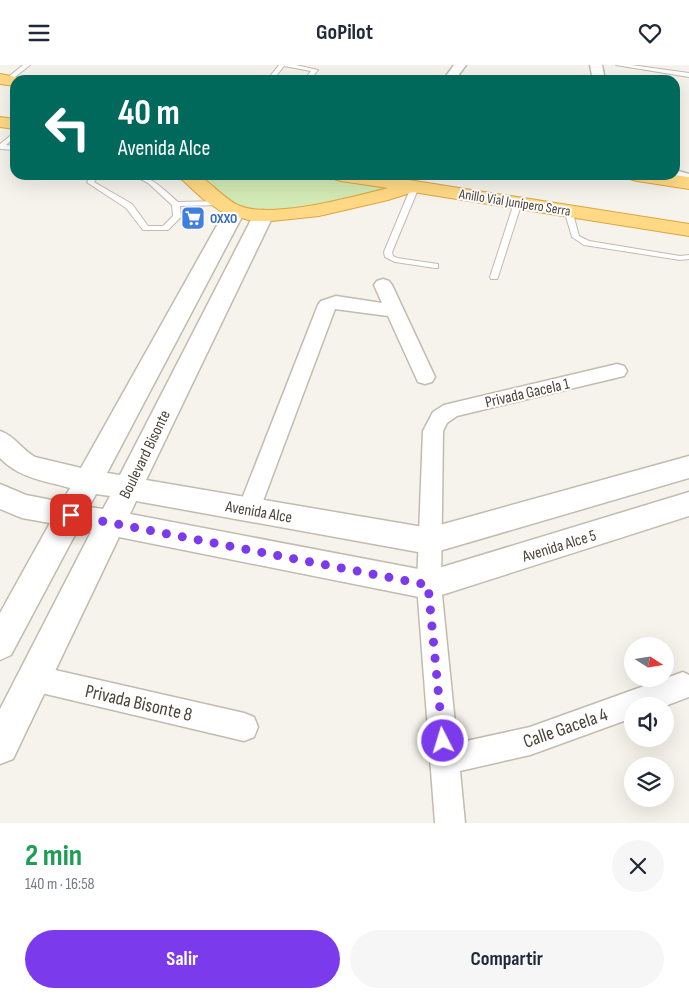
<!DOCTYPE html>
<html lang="es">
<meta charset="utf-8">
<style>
:root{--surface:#fff;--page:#f6f6f7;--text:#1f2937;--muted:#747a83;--accent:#7c3aed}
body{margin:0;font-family:"Sofia Sans Condensed",sans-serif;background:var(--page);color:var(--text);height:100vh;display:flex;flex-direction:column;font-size:19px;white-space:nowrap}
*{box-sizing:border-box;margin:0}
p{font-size:16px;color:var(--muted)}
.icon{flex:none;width:28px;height:28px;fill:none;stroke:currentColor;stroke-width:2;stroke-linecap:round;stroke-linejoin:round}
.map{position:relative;height:758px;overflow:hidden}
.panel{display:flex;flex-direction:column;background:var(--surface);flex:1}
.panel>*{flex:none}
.guide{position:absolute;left:10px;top:10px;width:670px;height:105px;border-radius:15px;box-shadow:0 5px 20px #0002;background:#00695c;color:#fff;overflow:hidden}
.needle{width:32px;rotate:102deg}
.fabs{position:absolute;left:624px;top:572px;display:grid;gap:10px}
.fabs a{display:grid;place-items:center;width:50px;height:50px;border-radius:50%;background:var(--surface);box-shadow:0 5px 20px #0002;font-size:25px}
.pin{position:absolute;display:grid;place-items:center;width:42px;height:42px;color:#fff;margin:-21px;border-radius:10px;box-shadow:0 2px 8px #0006}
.me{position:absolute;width:55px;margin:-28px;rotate:355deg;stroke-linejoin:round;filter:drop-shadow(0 0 4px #0008)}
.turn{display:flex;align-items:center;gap:18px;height:105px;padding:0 25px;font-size:22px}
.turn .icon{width:65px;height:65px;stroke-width:2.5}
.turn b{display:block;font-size:35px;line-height:42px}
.round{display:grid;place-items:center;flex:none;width:52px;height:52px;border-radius:26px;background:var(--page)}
.overview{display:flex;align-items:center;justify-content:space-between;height:85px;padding:0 25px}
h1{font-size:30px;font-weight:700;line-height:38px;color:#1e9e55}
.cta{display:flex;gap:10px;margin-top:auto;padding:10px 25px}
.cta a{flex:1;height:58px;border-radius:30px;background:var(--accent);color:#fff;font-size:20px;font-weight:700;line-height:58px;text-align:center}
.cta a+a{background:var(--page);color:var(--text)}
header{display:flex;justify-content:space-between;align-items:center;height:65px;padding:0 25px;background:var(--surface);font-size:22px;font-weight:700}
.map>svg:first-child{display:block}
</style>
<header><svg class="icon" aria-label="menu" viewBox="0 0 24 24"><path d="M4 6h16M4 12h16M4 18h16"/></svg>GoPilot<svg class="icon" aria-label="heart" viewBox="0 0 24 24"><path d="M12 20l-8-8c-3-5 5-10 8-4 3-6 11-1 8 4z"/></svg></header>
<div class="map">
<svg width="689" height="758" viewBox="0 0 689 758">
<rect width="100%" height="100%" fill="#f6f3ec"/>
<polygon fill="#d2eab5" points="186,110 341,110 415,122 263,151 235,146"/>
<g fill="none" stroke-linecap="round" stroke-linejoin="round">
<g stroke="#c2bbae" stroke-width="2">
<g id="service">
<polygon points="23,0 30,0 10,16 6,16 6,14"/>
<polygon points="279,0 296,0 318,5 310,15 304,15 311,6 284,1 273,15 267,15"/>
<polygon points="616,0 631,0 689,8 689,12"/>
<polygon points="15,67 15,72 6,80 15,81 15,85 0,84 0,79"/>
<path d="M92,110H99L94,117L132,139L148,161H163L173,151L172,140L148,118L133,110C151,110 164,125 178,137L222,136L226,138L222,140L180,141L181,152L168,165H143L126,143L88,118L87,117Z"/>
<polygon points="415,120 419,122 392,187 393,191 397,193 438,199 438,203 435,203 395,197 385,192 384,187 411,122"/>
<polygon points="515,135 522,137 498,212 497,214 491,214 490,212"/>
<polygon points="565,143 572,145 579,171 589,176 680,191 689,190 689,194 680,195 584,180 572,172 564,145"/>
</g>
</g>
<g stroke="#c2bbae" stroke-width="3">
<g id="minor">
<polygon points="454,0 466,0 455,15 443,15"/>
<polygon points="590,0 602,0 605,15 593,15"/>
<polygon points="675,105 689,109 689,118 670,112 668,110 675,110"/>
<polygon points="383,214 389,216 392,220 435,312 432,317 425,319 418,317 388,251 335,244 260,444 257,451 249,454 241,451 238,444 318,240 321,236 336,231 382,238 374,220 377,216"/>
<polygon points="617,299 624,301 627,306 624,311 457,351 447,358 443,366 441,520 457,678 530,662 683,607 689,610 689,632 665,641 632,641 632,653 530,690 460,706 465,758 435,758 417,520 423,366 433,347 444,340"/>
<polygon points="33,600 244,648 254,652 258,662 254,672 244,676 33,626 23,623 20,613 23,603"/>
</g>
</g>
<g stroke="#c2bbae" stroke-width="3">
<path id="tertiary" d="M235,140L242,142L245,146L107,408L120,410L253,151L256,147L263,145L270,147L273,151L146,415L429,463L689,391V413L429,489L136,436L130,449L429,506L689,427V451L429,534L119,472L13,694L0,699V644L91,467L78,464L11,590L0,595V548L50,458L22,453L0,444V419L26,430L62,437L70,423C45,416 19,413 0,393V366C15,371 21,384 35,392L81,403L225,146L228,142ZM96,429L110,431L103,444L89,442Z"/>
</g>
<g stroke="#e0a43c" stroke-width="2">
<g id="trunk">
<polygon points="0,9 21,13 22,15 15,15 15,21 0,19"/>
<polygon points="0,52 15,54 15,64 0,62"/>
<path d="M177,110C183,110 190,109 196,110C206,112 226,136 240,141C275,154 351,132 388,123L341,116L334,114L332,110H377L689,159V171L413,127L388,135L319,151L272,156H252L222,147L203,134Z"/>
<polygon points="628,110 674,110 689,112 689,124 637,116 630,114"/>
</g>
</g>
<use href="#service" fill="#fff" fill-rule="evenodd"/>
<use href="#minor" fill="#fff" fill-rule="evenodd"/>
<use href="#tertiary" fill="#fff" fill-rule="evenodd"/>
<use href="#trunk" fill="#ffd985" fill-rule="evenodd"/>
</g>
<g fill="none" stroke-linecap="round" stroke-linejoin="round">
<polyline stroke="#7c3aed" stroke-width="9" stroke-dasharray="0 16.2" points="71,450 428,520 443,676"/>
</g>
<defs>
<g id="supermarket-square" transform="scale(1.25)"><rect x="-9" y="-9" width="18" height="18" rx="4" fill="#3f7fe0" stroke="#fff"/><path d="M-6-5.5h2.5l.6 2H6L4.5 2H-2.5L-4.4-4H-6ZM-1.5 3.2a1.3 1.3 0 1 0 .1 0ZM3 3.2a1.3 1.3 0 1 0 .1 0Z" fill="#fff"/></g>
</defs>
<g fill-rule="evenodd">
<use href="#supermarket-square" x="193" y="153"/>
</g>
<g text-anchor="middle" stroke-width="4" stroke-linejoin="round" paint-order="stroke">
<g font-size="14" fill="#4b4439" stroke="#fff">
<text transform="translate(515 137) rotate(9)" y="5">Anillo Vial Junípero Serra</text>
</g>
<g font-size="14" font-weight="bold" fill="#366cbe" stroke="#fff" text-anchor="start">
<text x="210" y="158">OXXO</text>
</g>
<g font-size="16" fill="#4b4439" stroke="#fff">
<text transform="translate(527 327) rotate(-13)" y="6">Privada Gacela 1</text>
<text transform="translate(144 389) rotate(-64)" y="6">Boulevard Bisonte</text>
<text transform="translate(259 446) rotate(10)" y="6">Avenida Alce</text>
<text transform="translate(559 480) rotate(-17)" y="6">Avenida Alce 5</text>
</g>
<g font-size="19" fill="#4b4439" stroke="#fff">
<text transform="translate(139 637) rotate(13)" y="7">Privada Bisonte 8</text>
<text transform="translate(565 662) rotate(-19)" y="7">Calle Gacela 4</text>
</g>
</g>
</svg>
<div class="fabs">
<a><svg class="needle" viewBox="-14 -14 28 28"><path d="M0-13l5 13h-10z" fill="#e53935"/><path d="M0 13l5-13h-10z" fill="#747a83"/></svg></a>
<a><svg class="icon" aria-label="sound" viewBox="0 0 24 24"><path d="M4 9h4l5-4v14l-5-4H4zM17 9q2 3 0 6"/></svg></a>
<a><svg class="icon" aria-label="layers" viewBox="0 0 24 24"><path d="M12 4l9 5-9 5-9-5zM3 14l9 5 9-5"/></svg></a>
</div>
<div class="pin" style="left:71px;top:450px;background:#d93025"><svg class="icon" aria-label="arrive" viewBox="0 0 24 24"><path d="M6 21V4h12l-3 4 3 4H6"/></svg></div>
<svg class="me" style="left:443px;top:676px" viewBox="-20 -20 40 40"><circle r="17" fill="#7c3aed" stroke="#fff" stroke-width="3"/><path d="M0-11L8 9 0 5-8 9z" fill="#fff"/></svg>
<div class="guide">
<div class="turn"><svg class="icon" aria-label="left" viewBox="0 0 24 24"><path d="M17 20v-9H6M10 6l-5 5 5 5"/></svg><div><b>40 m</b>Avenida Alce</div></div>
</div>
</div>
<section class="panel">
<div class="overview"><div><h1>2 min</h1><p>140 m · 16:58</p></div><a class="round"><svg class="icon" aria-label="close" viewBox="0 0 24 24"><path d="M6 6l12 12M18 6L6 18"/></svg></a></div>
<div class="cta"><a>Salir</a><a>Compartir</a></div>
</section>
